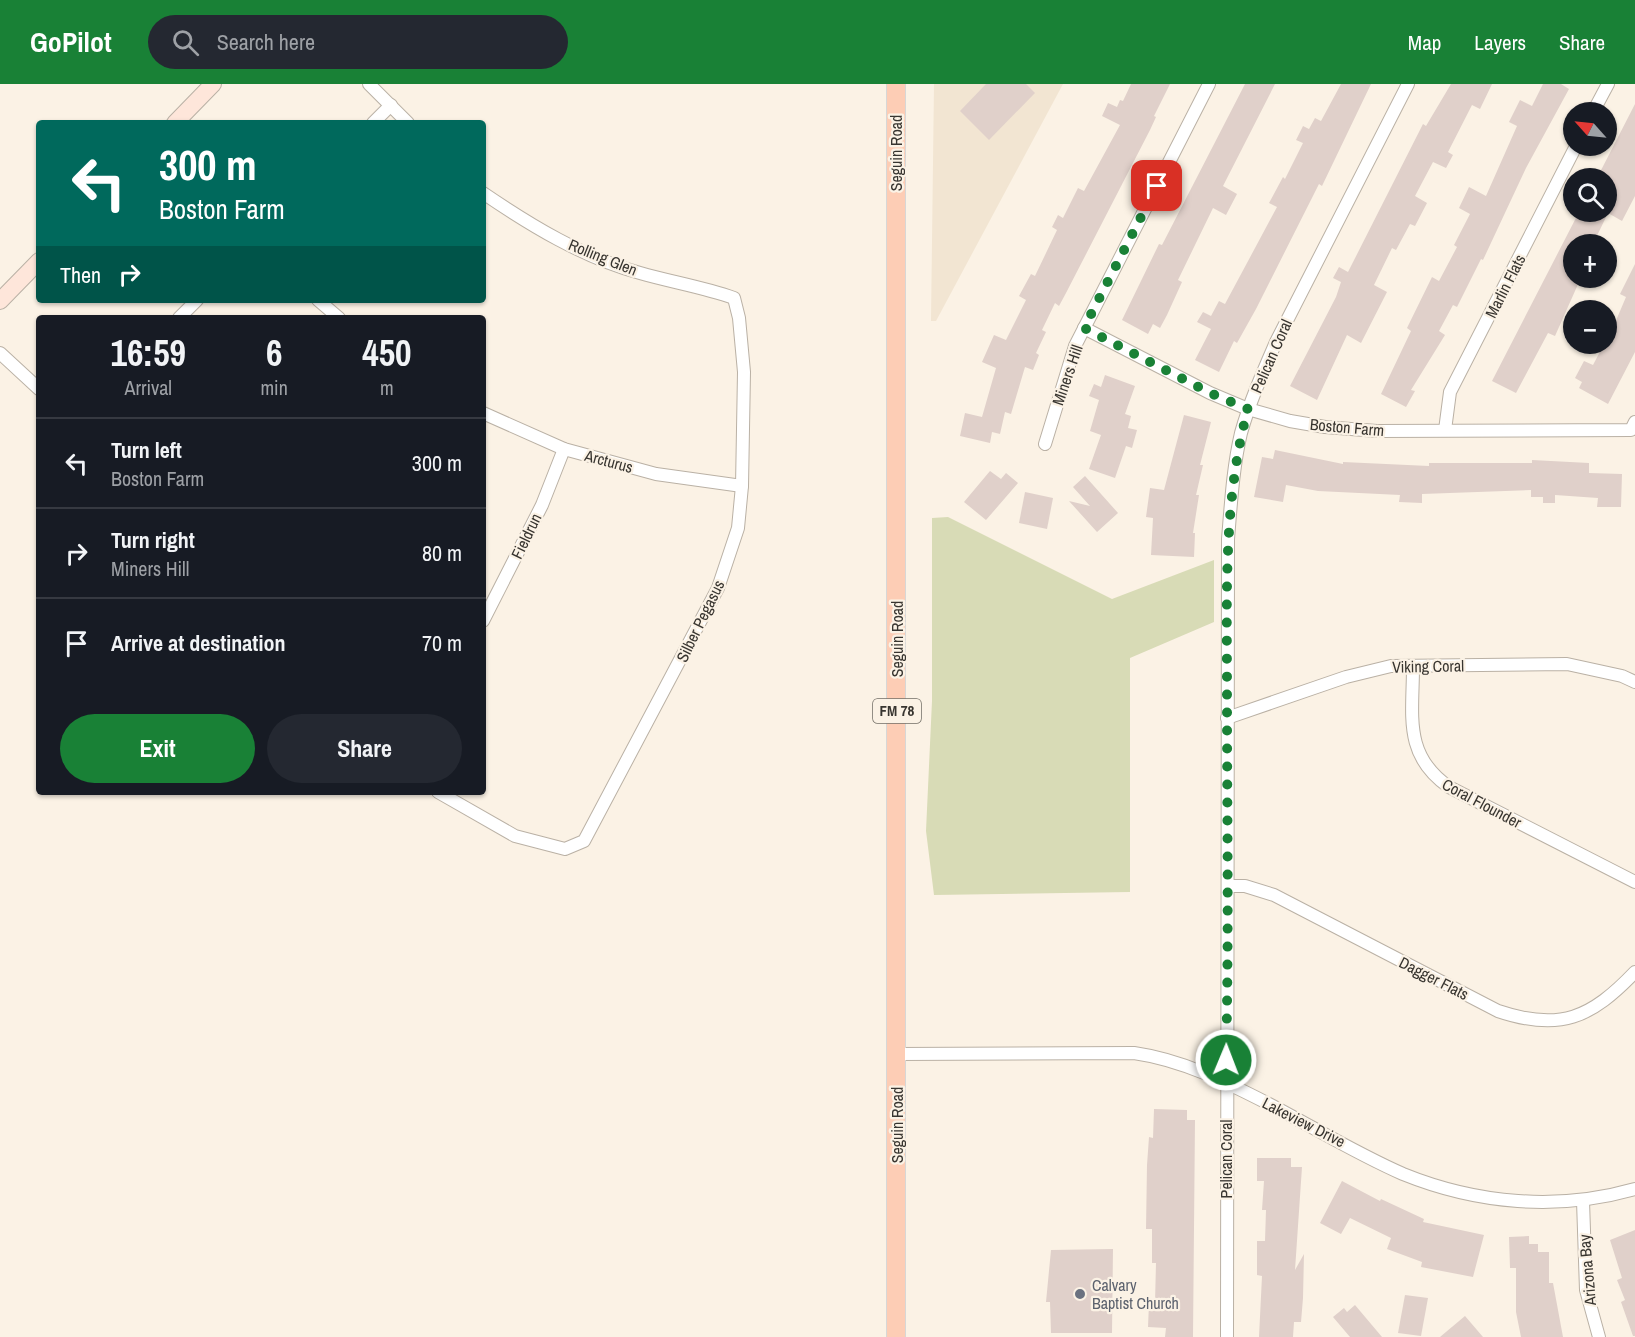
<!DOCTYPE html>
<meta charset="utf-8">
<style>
:root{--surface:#171b24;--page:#242831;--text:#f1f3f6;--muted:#9ea1a6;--line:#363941;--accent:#198136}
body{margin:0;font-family:"Archivo Narrow",sans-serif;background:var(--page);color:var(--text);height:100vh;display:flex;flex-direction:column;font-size:22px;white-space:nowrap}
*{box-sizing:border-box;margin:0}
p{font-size:20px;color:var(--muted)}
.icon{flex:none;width:33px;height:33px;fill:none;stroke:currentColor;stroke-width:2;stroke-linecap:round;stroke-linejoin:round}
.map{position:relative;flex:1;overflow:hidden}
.panel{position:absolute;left:36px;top:231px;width:450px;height:480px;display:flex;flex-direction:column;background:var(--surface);border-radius:6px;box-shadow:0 2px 4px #0004}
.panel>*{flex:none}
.top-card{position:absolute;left:36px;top:36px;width:450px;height:183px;border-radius:6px;box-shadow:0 2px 4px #0004;background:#00695c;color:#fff;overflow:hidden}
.needle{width:39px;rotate:297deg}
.tools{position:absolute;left:1563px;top:18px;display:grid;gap:12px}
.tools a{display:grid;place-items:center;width:54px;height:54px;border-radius:50%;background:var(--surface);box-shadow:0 2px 4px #0004;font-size:30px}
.pin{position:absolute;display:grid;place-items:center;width:51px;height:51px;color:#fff;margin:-26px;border-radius:12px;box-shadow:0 3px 9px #0006}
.me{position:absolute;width:66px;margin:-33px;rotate:1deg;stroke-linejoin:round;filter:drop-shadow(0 0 4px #0008)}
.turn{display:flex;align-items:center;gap:21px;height:126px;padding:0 24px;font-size:27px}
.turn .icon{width:78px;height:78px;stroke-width:2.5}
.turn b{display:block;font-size:42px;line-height:51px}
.then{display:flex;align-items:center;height:57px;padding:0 24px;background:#0003;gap:12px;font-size:22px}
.eta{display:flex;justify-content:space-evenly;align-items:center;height:102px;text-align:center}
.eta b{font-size:36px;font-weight:700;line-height:42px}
.button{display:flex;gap:12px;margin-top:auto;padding:12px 24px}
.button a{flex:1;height:69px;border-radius:36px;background:var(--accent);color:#fff;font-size:24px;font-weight:700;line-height:69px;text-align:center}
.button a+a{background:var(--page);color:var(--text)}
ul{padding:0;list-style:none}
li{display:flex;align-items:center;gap:18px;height:90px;padding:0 24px;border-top:2px solid var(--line)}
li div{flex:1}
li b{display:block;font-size:22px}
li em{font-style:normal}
header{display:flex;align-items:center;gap:36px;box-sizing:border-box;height:84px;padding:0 30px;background:var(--accent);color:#fff}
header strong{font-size:28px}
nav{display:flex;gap:33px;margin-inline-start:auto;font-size:21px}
.search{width:420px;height:54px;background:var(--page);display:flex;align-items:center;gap:15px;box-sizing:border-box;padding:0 21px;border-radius:33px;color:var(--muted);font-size:22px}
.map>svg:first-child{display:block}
</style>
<header>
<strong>GoPilot</strong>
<div class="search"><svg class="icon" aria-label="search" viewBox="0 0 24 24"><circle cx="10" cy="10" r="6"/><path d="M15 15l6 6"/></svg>Search here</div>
<nav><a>Map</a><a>Layers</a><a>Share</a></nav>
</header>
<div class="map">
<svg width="1635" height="1253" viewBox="0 0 1635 1253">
<rect width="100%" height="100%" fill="#fbf2e5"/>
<polygon fill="#f2e5d2" points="934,0 1063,0 936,237 931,237"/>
<polygon fill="#d8dbb6" points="948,433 1112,515 1214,476 1214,538 1130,574 1130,808 934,811 926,747 932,617 932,434"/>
<g fill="#e0d0ca">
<polygon points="986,0 1026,0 1035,9 989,56 960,27"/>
<polygon points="1131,0 1170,0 1154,32 1156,33 1150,46 1066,209 1059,222 1055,219 1042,246 1046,248 1036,269 1039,271 1033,286 1025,283 1011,330 1005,328 1000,350 992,348 990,359 960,352 965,329 982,333 996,284 982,278 994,251 1006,256 1026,216 1019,212 1031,190 1035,192 1057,146 1052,143 1058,131 1063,134 1078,104 1084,107 1120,41 1102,32 1108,19 1117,23 1120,16 1123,17"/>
<polygon points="1245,0 1275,0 1223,102 1237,110 1226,131 1213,124 1178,196 1182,198 1167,231 1160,244 1153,240 1148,250 1122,236 1159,160 1162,161"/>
<polygon points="1341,0 1371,0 1322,102 1319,100 1256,225 1237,259 1234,257 1219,288 1195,276 1211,245 1197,238 1203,228 1211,232 1219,217 1225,220 1277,123 1269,119 1283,93 1285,95 1303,59 1296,56 1303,42 1309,45 1315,34 1321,37"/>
<polygon points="1451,0 1492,0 1480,25 1472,21 1448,68 1453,71 1446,84 1433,78 1415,112 1427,119 1415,142 1410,140 1396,166 1392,164 1374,201 1387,208 1361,259 1347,251 1317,316 1290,302 1336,213 1341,198 1333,194 1339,183 1348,188 1423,40 1426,42"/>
<polygon points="1543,0 1561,0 1569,5 1526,84 1483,176 1481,175 1457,223 1453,221 1439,247 1445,251 1411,306 1415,307 1406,323 1381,310 1411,247 1407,244 1432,193 1439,197 1457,163 1454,161 1470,130 1459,124 1469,103 1486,112 1517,42 1509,38 1520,16 1532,22"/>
<polygon points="1635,20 1635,112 1622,137 1608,129 1593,160 1574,160 1574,194 1580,194 1579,198 1555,252 1548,249 1516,309 1492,297 1579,128 1606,128 1606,94 1597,94"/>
<polygon points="1635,180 1635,268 1608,320 1579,304 1582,298 1575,294 1584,277 1593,281 1604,260 1606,260 1626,213 1620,210"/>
<polygon points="1105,291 1135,302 1125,330 1131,332 1128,344 1137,346 1132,364 1126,362 1115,394 1089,385 1101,351 1090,347 1099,316 1089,312 1094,300 1101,303"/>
<polygon points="1184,331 1211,338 1200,381 1203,381 1196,411 1199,411 1193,449 1195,449 1194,473 1151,471 1153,434 1146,433 1150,404 1164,406"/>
<polygon points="1275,366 1343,380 1343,378 1429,382 1429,379 1532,379 1532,376 1589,379 1589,389 1622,390 1621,423 1597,423 1598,414 1555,411 1555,419 1543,419 1543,413 1531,413 1531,406 1422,410 1422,419 1399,418 1400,411 1318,407 1286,401 1283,418 1254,413 1262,373 1273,375"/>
<polygon points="990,387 1001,395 1006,389 1018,399 986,436 964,418"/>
<polygon points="1085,392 1118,429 1097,448 1069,417 1090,422 1073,403"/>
<polygon points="1025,408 1053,414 1047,445 1019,439"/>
<polygon points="1154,1025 1187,1026 1187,1036 1195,1036 1193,1253 1165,1253 1166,1244 1148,1243 1149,1219 1155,1219 1156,1179 1152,1179 1152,1145 1146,1145 1147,1081 1149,1053 1153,1054"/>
<polygon points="1257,1074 1291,1074 1291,1083 1302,1083 1295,1186 1304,1170 1303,1214 1301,1238 1294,1238 1293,1253 1259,1253 1262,1192 1257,1191 1257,1157 1265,1157 1266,1126 1262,1126 1264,1097 1257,1097"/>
<polygon points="1342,1097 1380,1117 1381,1115 1424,1135 1423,1138 1484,1151 1473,1193 1421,1183 1422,1178 1387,1165 1391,1154 1350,1134 1341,1150 1320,1139"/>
<polygon points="1635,1146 1635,1252 1633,1252 1621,1218 1625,1216 1617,1196 1622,1194 1610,1156"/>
<polygon points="1529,1152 1529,1160 1538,1160 1538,1168 1549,1168 1549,1199 1553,1199 1563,1253 1521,1253 1516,1228 1516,1184 1510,1184 1509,1153"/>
<polygon points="1113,1165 1112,1249 1051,1249 1050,1218 1046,1218 1051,1166"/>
<polygon points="1405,1211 1428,1214 1421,1252 1398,1249"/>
<polygon points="1355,1221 1382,1253 1350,1253 1333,1233 1344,1224 1347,1228"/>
<polygon points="1465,1232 1483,1253 1440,1253"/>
</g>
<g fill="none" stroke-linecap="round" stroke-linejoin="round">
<g stroke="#bab1a5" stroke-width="14">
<g id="street">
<polyline points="369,0 408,39"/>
<polyline points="1593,28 1608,0"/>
<polyline points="373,39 391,21"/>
<polyline points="318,216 339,234"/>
<polyline points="179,234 197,216"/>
<polyline points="1084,244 1210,309 1248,325 1290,337 1325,343 1377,347 1631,346 1635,338"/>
<polyline points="0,269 39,305"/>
<polyline points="483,329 564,365 656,390 742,402"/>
<polyline points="1445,346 1450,308 1576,62"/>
<polyline points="1045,360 1075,262 1209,0"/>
<polyline points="483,537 542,421 564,365"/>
<path d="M1413,582C1413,632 1403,671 1449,703L1635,798"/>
<polyline points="1227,634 1346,593 1391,582 1567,580 1622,592 1635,598"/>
<path d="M438,708L515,752L565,765L584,757L718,504L738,444L742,402L744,288L739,234L734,214C703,203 671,198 640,189C584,174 530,141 483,109"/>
<path d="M1229,802H1245L1274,811L1498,927C1560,948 1591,934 1635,888"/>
<path d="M898,970L1134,969C1183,976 1226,998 1269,1020C1313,1043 1357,1070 1403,1090C1477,1120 1558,1127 1635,1105"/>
<polyline points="1583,1117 1586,1206 1599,1253"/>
<path d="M1227,1253L1228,455C1231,419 1233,383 1241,349C1250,317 1263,288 1276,258L1408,0"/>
</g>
</g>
<g stroke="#bab1a5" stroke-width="18">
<g id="secondary">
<polyline points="175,39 213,0"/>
<polyline points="0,217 39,177"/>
</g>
</g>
<g stroke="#d7d7d6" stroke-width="20">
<polyline id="primary" points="896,0 896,1253"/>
</g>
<use href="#street" stroke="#fff" stroke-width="12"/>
<use href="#secondary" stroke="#fee6da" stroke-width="16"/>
<use href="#primary" stroke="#fdcdb5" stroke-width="18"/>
</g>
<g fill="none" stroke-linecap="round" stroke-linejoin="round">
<path stroke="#198136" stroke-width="10" stroke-dasharray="0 18" d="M1157,102L1084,244L1210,309L1248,325C1223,416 1227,511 1227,605C1227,728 1229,852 1226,976"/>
</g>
<circle fill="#6b7280" stroke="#fbf2e5" stroke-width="2" cx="1080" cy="1210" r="6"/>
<g text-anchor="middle" stroke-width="4.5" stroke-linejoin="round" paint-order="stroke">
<rect fill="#fbf2e5" stroke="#726e66" stroke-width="1.5" x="873" y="615" width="48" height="24" rx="4.5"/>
<g font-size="15" font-weight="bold" fill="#383530">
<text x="897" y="632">FM 78</text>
</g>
<g font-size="16" fill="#383530" stroke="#fbf2e5">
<text transform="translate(896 69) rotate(-90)" y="6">Seguin Road</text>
<text transform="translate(603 173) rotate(22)" y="6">Rolling Glen</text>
<text transform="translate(1505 202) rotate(-63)" y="6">Marlin Flats</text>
<text transform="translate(1271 272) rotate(-66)" y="6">Pelican Coral</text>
<text transform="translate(1067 291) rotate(-71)" y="6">Miners Hill</text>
<text transform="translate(1347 343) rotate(5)" y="6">Boston Farm</text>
<text transform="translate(609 377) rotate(15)" y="6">Arcturus</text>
<text transform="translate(526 452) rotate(-64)" y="6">Fieldrun</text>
<text transform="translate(700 537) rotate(-64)" y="6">Silber Pegasus</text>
<text transform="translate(897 555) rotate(-90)" y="6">Seguin Road</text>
<text transform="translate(1428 582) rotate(-1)" y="6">Viking Coral</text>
<text transform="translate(1482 719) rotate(28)" y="6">Coral Flounder</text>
<text transform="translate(1434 894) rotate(27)" y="6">Dagger Flats</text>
<text transform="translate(1304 1038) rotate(27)" y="6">Lakeview Drive</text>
<text transform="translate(897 1041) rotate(-90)" y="6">Seguin Road</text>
<text transform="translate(1226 1075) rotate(-90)" y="6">Pelican Coral</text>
<text transform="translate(1587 1186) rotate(-95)" y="6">Arizona Bay</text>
</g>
<g font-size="16" fill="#5b616d" stroke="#fbf2e5" text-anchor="start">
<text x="1092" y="1207">Calvary<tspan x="1092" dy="18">Baptist Church</tspan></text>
</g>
</g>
</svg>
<div class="tools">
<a><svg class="needle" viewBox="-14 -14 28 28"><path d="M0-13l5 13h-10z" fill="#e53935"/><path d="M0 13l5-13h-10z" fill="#9ea1a6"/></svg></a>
<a><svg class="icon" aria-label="search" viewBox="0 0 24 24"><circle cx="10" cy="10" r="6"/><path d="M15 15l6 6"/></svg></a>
<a>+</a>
<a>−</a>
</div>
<div class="pin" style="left:1157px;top:102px;background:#d93025"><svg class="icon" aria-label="arrive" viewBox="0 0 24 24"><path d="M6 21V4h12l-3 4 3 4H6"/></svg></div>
<svg class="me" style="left:1226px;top:976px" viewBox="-20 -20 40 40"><circle r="17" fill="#198136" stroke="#fff" stroke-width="3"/><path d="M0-11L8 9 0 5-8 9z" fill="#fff"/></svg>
<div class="top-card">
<div class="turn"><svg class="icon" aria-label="left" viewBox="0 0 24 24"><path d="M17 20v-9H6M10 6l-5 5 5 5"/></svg><div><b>300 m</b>Boston Farm</div></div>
<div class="then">Then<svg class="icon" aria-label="right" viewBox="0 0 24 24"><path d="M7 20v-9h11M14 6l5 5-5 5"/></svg></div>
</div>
<section class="panel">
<div class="eta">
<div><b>16:59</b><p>Arrival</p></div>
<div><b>6</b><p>min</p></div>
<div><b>450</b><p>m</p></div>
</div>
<ul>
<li><svg class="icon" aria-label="left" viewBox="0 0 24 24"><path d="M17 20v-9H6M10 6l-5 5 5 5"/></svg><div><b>Turn left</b><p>Boston Farm</p></div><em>300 m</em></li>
<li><svg class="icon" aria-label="right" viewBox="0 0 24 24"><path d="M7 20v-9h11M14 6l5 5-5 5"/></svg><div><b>Turn right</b><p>Miners Hill</p></div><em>80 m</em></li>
<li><svg class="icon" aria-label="arrive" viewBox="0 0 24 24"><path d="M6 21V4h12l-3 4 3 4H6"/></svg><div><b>Arrive at destination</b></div><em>70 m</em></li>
</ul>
<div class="button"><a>Exit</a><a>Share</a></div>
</section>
</div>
